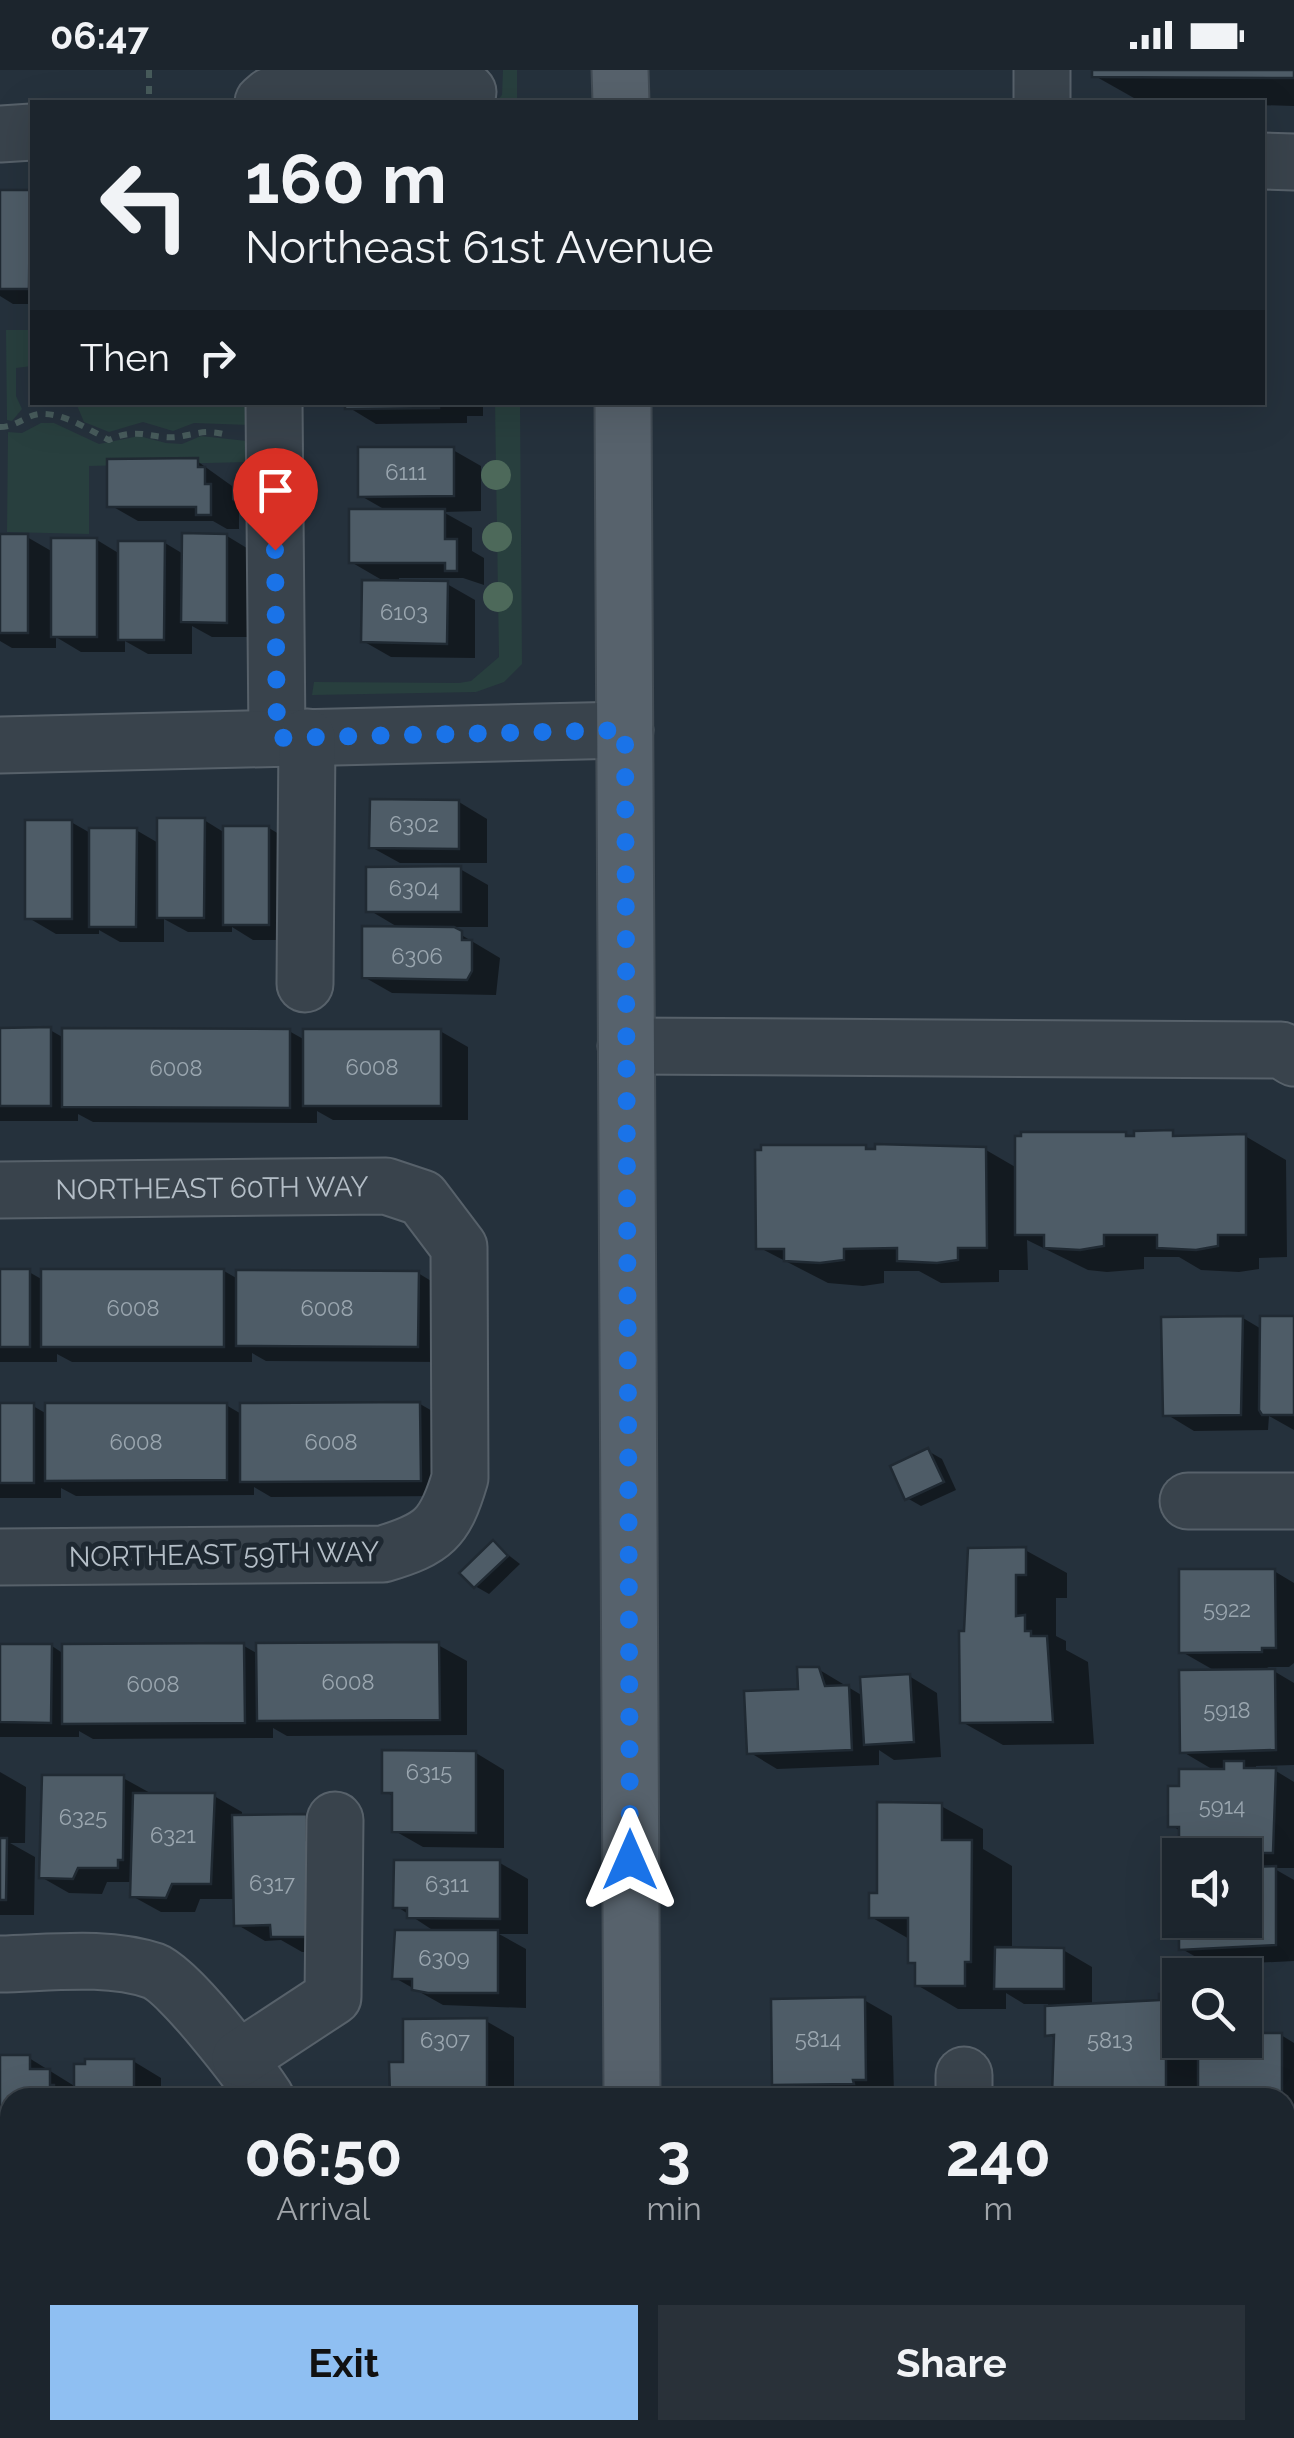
<!DOCTYPE html>
<style>
:root{--surface:#1c252d;--page:#293139;--text:#f1f3f6;--muted:#a0a5aa;--line:#3a4249;--accent:#8fbff2}
body{margin:0;font-family:Raleway,sans-serif;background:var(--page);color:var(--text);height:100vh;display:flex;flex-direction:column;font-size:38px;white-space:nowrap}
*{box-sizing:border-box;margin:0}
p{font-size:32px;color:var(--muted)}
.icon{flex:none;width:55px;height:55px;fill:none;stroke:currentColor;stroke-width:2;stroke-linecap:round;stroke-linejoin:round}
.map{position:relative;flex:1;overflow:hidden}
.sheet{position:absolute;left:0px;top:2018px;width:1295px;height:352px;display:flex;flex-direction:column;background:var(--surface);border-radius:30px 30px 0 0;box-shadow:0 10px 40px #0002,0 0 0 2px var(--line)}
.sheet>*{flex:none}
.top-card{position:absolute;left:30px;top:30px;width:1235px;height:305px;border-radius:0px;box-shadow:0 10px 40px #0002,0 0 0 2px var(--line);background:#1c252d;color:var(--text);overflow:hidden}
.tools{position:absolute;left:1162px;top:1768px;display:grid;gap:20px}
.tools a{display:grid;place-items:center;width:100px;height:100px;border-radius:0px;background:var(--surface);box-shadow:0 10px 40px #0002,0 0 0 2px var(--line);font-size:50px}
.pin{position:absolute;display:grid;place-items:center;width:85px;height:85px;color:#fff;margin:-102px -42px;border-radius:50% 50% 50% 0;rotate:-45deg;box-shadow:0 0 10px #0007}
.pin .icon{rotate:45deg}
.me{position:absolute;width:110px;margin:-55px;rotate:0deg;stroke-linejoin:round;filter:drop-shadow(0 0 8px #0008)}
.turn{display:flex;align-items:center;gap:35px;height:210px;padding:0 50px;font-size:45px}
.turn .icon{width:130px;height:130px;stroke-width:2.5}
.turn b{display:block;font-size:70px;line-height:85px}
.then{display:flex;align-items:center;height:95px;padding:0 50px;background:#0003;gap:20px;font-size:38px}
.eta{display:flex;justify-content:space-evenly;align-items:center;height:170px;text-align:center}
.eta b{font-size:60px;font-weight:700;line-height:70px}
.primary-button{display:flex;gap:20px;margin-top:auto;padding:20px 50px}
.primary-button a{flex:1;height:115px;border-radius:0px;background:var(--accent);color:#111;font-size:40px;font-weight:700;line-height:115px;text-align:center}
.primary-button a+a{background:var(--page);color:var(--text)}
.status{display:flex;justify-content:space-between;align-items:center;height:70px;padding:0 50px;background:var(--surface);direction:ltr}
.status svg{height:28px;fill:currentColor}
.map>svg:first-child{display:block}
</style>
<div class="status"><b>06:47</b><svg viewBox="0 0 49 12"><path d="M0 12V9h3v3zM5 12V6h3v6zM10 12V3h3v9zM15 12V0h3v12zM26 1h20v11H26zM47 4h2v5h-2z"/></svg></div>
<div class="map">
<svg width="1294" height="2368" viewBox="0 0 1294 2368">
<rect width="100%" height="100%" fill="#25313c"/>
<g fill="#283f3e">
<polygon points="503,0 517,0 517,32 496,32 502,25"/>
<polygon points="6,260 32,260 32,296 16,298 16,326 22,339 12,351 7,350"/>
<polygon points="76,333 246,333 248,355 194,353 173,361 143,352 109,362 84,352"/>
<polygon points="495,333 520,333 522,594 504,612 476,622 312,625 314,612 459,613 471,611 499,587"/>
<polygon points="41,353 54,353 99,374 139,366 166,373 182,374 201,366 247,371 248,392 89,396 89,464 7,462 8,362 22,363"/>
</g>
<g fill="#0007">
<polygon points="1095,0 1294,0 1294,36 1141,32 1095,6"/>
<polygon points="0,122 32,124 32,234 13,234 0,226"/>
<polygon points="348,332 483,332 483,346 467,346 467,353 376,354 348,337"/>
<polygon points="453,380 481,396 481,441 443,442 472,458 472,481 484,488 484,515 463,508 399,508 399,513 447,514 475,530 475,588 391,587 363,571 387,513 351,492 389,442 361,426"/>
<polygon points="197,391 232,416 232,430 239,433 239,459 227,459 213,451 138,451 110,435"/>
<polygon points="227,466 255,483 254,567 212,567 192,556 192,584 148,584 125,571 125,582 81,582 56,567 56,578 12,578 0,571 0,467 27,467 53,482 97,470 120,484 165,473 185,485"/>
<polygon points="459,732 487,749 487,793 400,793 371,777"/>
<polygon points="204,750 225,763 269,758 297,775 297,870 253,870 232,857 232,862 188,862 164,849 164,872 120,872 99,860 99,864 56,864 27,847 71,752 92,764 136,760 160,774"/>
<polygon points="460,799 488,815 488,857 448,857 500,888 496,925 392,923 364,907 401,859 369,840"/>
<polygon points="0,960 50,960 64,968 289,961 305,970 440,961 468,977 468,1050 333,1050 317,1041 317,1053 93,1052 78,1044 78,1051 0,1051"/>
<polygon points="1024,1064 1245,1066 1286,1090 1287,1187 1259,1188 1259,1199 1239,1202 1201,1200 1179,1187 1144,1187 1144,1199 1107,1202 1088,1200 1027,1170 1028,1200 999,1200 999,1212 941,1213 919,1201 884,1201 884,1213 863,1216 828,1213 758,1177 866,1077 872,1081 986,1080 1017,1098"/>
<polygon points="224,1201 238,1209 418,1203 446,1220 446,1292 266,1291 252,1283 252,1292 72,1292 57,1284 57,1292 0,1292 0,1202 29,1202 43,1210"/>
<polygon points="1243,1248 1263,1260 1294,1248 1294,1360 1269,1346 1268,1360 1194,1361 1166,1344"/>
<polygon points="420,1334 448,1350 449,1426 271,1427 254,1417 254,1425 76,1426 61,1418 61,1428 0,1428 0,1336 33,1336 47,1344 226,1335 243,1345"/>
<polygon points="928,1381 942,1389 956,1420 921,1436 907,1428"/>
<polygon points="493,1473 520,1494 489,1524 475,1516"/>
<polygon points="1025,1480 1067,1503 1067,1528 1056,1528 1056,1566 1066,1571 1066,1580 1088,1592 1094,1674 1003,1675 962,1652 966,1564"/>
<polygon points="1274,1501 1294,1513 1294,1593 1289,1597 1267,1597 1294,1613 1294,1695 1256,1696 1256,1701 1276,1701 1294,1712 1294,1798 1273,1798 1294,1810 1294,1891 1210,1895 1182,1879 1181,1860 1171,1854 1171,1815 1180,1815 1180,1850 1245,1850 1245,1785 1188,1785 1182,1781 1182,1762 1171,1755 1182,1718 1217,1702 1183,1682 1217,1602 1182,1582"/>
<polygon points="438,1575 467,1591 467,1665 287,1666 273,1658 273,1668 93,1669 79,1661 79,1667 0,1667 0,1576 52,1576 64,1584 244,1576 258,1584"/>
<polygon points="818,1599 863,1626 909,1606 937,1623 941,1687 894,1690 879,1680 879,1695 777,1699 749,1682"/>
<polygon points="476,1683 504,1700 504,1778 423,1777 395,1761 395,1727 384,1721"/>
<polygon points="0,1702 26,1717 25,1773 10,1773 35,1787 34,1845 0,1845"/>
<polygon points="123,1708 152,1724 214,1726 242,1742 242,1748 306,1746 334,1763 336,1882 302,1882 281,1870 265,1871 236,1854 236,1829 200,1829 195,1842 161,1842 132,1826 133,1812 107,1812 102,1824 69,1823 41,1807"/>
<polygon points="941,1736 983,1759 983,1779 1012,1796 1012,1880 1063,1880 1092,1897 1092,1936 1162,1932 1180,1926 1180,1970 1213,1970 1213,1985 1245,1985 1281,1965 1294,1973 1294,2133 1289,2133 1289,2146 1285,2146 1285,2028 1061,2028 1054,2024 1057,1969 1048,1964 1048,1934 1024,1934 1006,1923 1006,1939 958,1939 917,1915 911,1870 871,1847 880,1826"/>
<polygon points="500,1793 528,1809 528,1864 499,1864 526,1879 526,1938 443,1935 395,1908 437,1863 396,1836"/>
<polygon points="864,1930 892,1946 894,2025 798,2028 774,2014"/>
<polygon points="486,1951 514,1967 514,2028 392,2028 405,1995"/>
<polygon points="0,1988 29,1988 76,2017 133,1991 161,2008 161,2028 10,2028 10,2122 0,2116"/>
<rect x="0" y="2167" width="10" height="165"/>
</g>
<g fill="#4e5c67" stroke="#202a33" stroke-width="2.5">
<polygon points="1092,0 1294,0 1294,8 1092,7"/>
<polygon points="0,120 30,120 29,219 0,219"/>
<polygon points="345,332 439,332 439,338 345,339"/>
<polygon points="358,377 454,377 454,426 358,427"/>
<polygon points="198,388 198,397 205,397 205,414 211,414 211,445 196,445 196,437 107,437 107,389"/>
<polygon points="349,439 445,439 445,469 457,469 457,501 445,501 445,493 349,493"/>
<polygon points="182,463 227,464 227,553 181,552"/>
<rect x="0" y="464" width="28" height="99"/>
<rect x="51" y="468" width="46" height="99"/>
<polygon points="118,471 165,471 164,570 118,570"/>
<polygon points="362,510 448,511 447,574 361,572"/>
<polygon points="370,729 459,730 459,779 369,778"/>
<polygon points="157,748 205,748 204,848 157,848"/>
<rect x="25" y="750" width="47" height="99"/>
<rect x="223" y="756" width="46" height="99"/>
<polygon points="89,758 137,758 136,857 89,857"/>
<polygon points="461,796 461,842 366,842 366,797"/>
<polygon points="362,856 454,857 462,861 462,870 472,870 472,901 467,910 362,908"/>
<polygon points="51,957 51,1036 0,1036 0,958"/>
<polygon points="62,958 290,959 290,1038 62,1037"/>
<rect x="303" y="959" width="138" height="77"/>
<polygon points="1173,1060 1173,1066 1246,1064 1246,1165 1218,1165 1218,1176 1196,1180 1157,1178 1157,1165 1104,1165 1104,1176 1080,1180 1044,1178 1044,1165 1015,1165 1015,1066 1021,1066 1021,1062 1126,1062 1126,1066 1134,1066 1134,1061"/>
<polygon points="875,1074 986,1077 987,1178 958,1178 958,1190 937,1193 897,1191 897,1178 844,1179 844,1190 820,1193 784,1191 784,1179 756,1179 755,1080 761,1080 761,1075 866,1075 866,1079 875,1079"/>
<rect x="0" y="1199" width="30" height="78"/>
<rect x="41" y="1199" width="183" height="78"/>
<polygon points="236,1200 419,1201 418,1277 236,1276"/>
<polygon points="1243,1246 1241,1345 1163,1346 1161,1247"/>
<polygon points="1260,1246 1294,1246 1294,1345 1262,1345 1259,1340"/>
<polygon points="420,1332 421,1411 240,1412 240,1333"/>
<rect x="0" y="1333" width="34" height="80"/>
<polygon points="45,1333 227,1333 227,1410 45,1411"/>
<polygon points="928,1378 944,1412 905,1430 890,1396"/>
<polygon points="493,1470 508,1486 474,1518 459,1503"/>
<polygon points="1026,1477 1026,1505 1016,1505 1016,1546 1025,1545 1025,1561 1031,1561 1031,1566 1047,1566 1053,1652 960,1653 959,1561 964,1561 968,1478"/>
<polygon points="1179,1499 1275,1499 1276,1578 1262,1578 1262,1582 1179,1583"/>
<polygon points="439,1572 440,1650 257,1651 256,1573"/>
<polygon points="244,1573 245,1653 62,1654 62,1574"/>
<polygon points="0,1574 52,1574 51,1653 0,1652"/>
<polygon points="797,1597 819,1597 825,1616 849,1615 852,1680 747,1684 744,1621 798,1619"/>
<polygon points="1275,1599 1276,1680 1180,1683 1179,1600"/>
<polygon points="910,1604 914,1672 864,1675 860,1607"/>
<polygon points="382,1680 476,1681 476,1763 392,1762 392,1723 382,1723"/>
<polygon points="1224,1691 1244,1691 1244,1698 1276,1698 1273,1783 1179,1783 1179,1757 1168,1757 1168,1716 1179,1716 1179,1699 1224,1699"/>
<polygon points="42,1705 124,1705 123,1790 118,1790 118,1798 78,1798 73,1809 39,1808"/>
<polygon points="133,1723 215,1723 211,1814 172,1814 166,1828 130,1827"/>
<polygon points="877,1732 942,1733 942,1770 972,1770 971,1892 965,1892 965,1916 915,1916 915,1893 908,1893 908,1848 869,1848 869,1823 877,1823"/>
<polygon points="307,1744 307,1770 311,1770 308,1867 271,1867 270,1855 234,1856 232,1745"/>
<polygon points="0,1768 7,1768 6,1830 0,1830"/>
<polygon points="394,1790 500,1790 500,1849 407,1848 407,1838 393,1838"/>
<polygon points="1276,1796 1276,1875 1179,1880 1179,1855 1169,1855 1168,1812 1179,1812 1179,1797 1180,1850 1245,1850 1245,1797"/>
<polygon points="395,1860 498,1860 498,1923 428,1923 412,1920 412,1909 392,1909"/>
<polygon points="995,1877 1064,1878 1064,1919 994,1919"/>
<polygon points="1159,1924 1180,1924 1180,1944 1172,1944 1172,1963 1166,1963 1166,2024 1052,2025 1054,1965 1045,1966 1045,1936 1159,1930"/>
<polygon points="865,1927 866,2010 853,2010 854,2014 772,2015 771,1929"/>
<polygon points="487,1948 487,2028 390,2028 389,1992 403,1992 403,1949"/>
<polygon points="1245,1963 1282,1963 1282,2028 1198,2028 1198,1982 1242,1982"/>
<polygon points="0,1985 30,1985 30,1999 50,1999 50,2015 54,2015 54,2028 10,2028 10,2108 0,2108"/>
<polygon points="85,1989 134,1989 134,2028 74,2028 74,1994 85,1994"/>
<rect x="0" y="2165" width="10" height="62"/>
<rect x="0" y="2238" width="10" height="79"/>
<polygon points="1285,2316 1294,2316 1294,2368 1211,2368 1213,2360 1285,2360"/>
</g>
<g fill="none" stroke-linecap="round" stroke-linejoin="round">
<g stroke="#57616a" stroke-width="59">
<g id="minor">
<polyline points="1042,0 1042,32"/>
<polyline points="263,32 270,26 468,22"/>
<polyline points="0,64 32,62"/>
<polyline points="1262,91 1294,92"/>
<polyline points="274,332 277,668"/>
<polyline points="0,675 625,660"/>
<polyline points="305,914 307,667"/>
<polyline points="626,976 1281,980 1294,988"/>
<path id="s1" d="M0,1120L386,1116L422,1128L459,1177L460,1408C445,1459 433,1469 383,1484L0,1487"/>
<polyline points="1188,1431 1294,1431"/>
<path d="M0,1894C49,1893 107,1885 154,1901C179,1910 249,2002 266,2028"/>
<polyline points="240,1988 333,1927 335,1750"/>
<polyline points="964,2005 964,2028"/>
<polyline points="1285,2224 1294,2221"/>
<polyline points="968,2360 968,2368"/>
<polyline points="1065,2368 1088,2360"/>
</g>
</g>
<g stroke="#424c55" stroke-width="59">
<g id="major">
<polyline points="620,0 621,32"/>
<polyline points="623,332 632,2028"/>
<polyline points="634,2360 634,2368"/>
</g>
</g>
<g stroke="#475b5b" stroke-width="6" stroke-dasharray="8 8" stroke-linecap="butt">
<polyline points="149,0 149,32"/>
<path d="M0,357C16,357 25,346 39,344C63,342 89,360 109,370C140,355 155,372 183,366C200,363 205,360 223,364"/>
</g>
<use href="#minor" stroke="#39434c" stroke-width="55"/>
<use href="#major" stroke="#57626c" stroke-width="55"/>
</g>
<g fill="#4d695a">
<circle cx="496" cy="405" r="15"/>
<circle cx="497" cy="467" r="15"/>
<circle cx="498" cy="527" r="15"/>
</g>
<g fill="none" stroke-linecap="round" stroke-linejoin="round">
<polyline stroke="#1a73e8" stroke-width="18" stroke-dasharray="0 32.4" points="275,480 277,668 625,660 630,1790"/>
</g>
<g text-anchor="middle" stroke-width="10" stroke-linejoin="round" paint-order="stroke">
<g font-size="22" fill="#9aa6af">
<text x="406" y="410">6111</text>
<text x="404" y="550">6103</text>
<text x="414" y="762">6302</text>
<text x="414" y="826">6304</text>
<text x="417" y="894">6306</text>
<text x="372" y="1005">6008</text>
<text x="176" y="1006">6008</text>
<text x="133" y="1246">6008</text>
<text x="327" y="1246">6008</text>
<text x="136" y="1380">6008</text>
<text x="331" y="1380">6008</text>
<text x="1227" y="1547">5922</text>
<text x="348" y="1620">6008</text>
<text x="153" y="1622">6008</text>
<text x="1227" y="1648">5918</text>
<text x="429" y="1710">6315</text>
<text x="1222" y="1744">5914</text>
<text x="83" y="1755">6325</text>
<text x="173" y="1773">6321</text>
<text x="272" y="1821">6317</text>
<text x="447" y="1822">6311</text>
<text x="444" y="1896">6309</text>
<text x="818" y="1977">5814</text>
<text x="445" y="1978">6307</text>
<text x="1110" y="1978">5813</text>
</g>
<g font-size="28" fill="#b4bec7" stroke="#1e2831">
<text dy="10" stroke="none"><textPath href="#s1" startOffset="212">NORTHEAST 60TH WAY</textPath></text>
<text transform="translate(224 1484) rotate(-1)" y="10">NORTHEAST 59TH WAY</text>
</g>
</g>
</svg>
<div class="tools">
<a><svg class="icon" aria-label="sound" viewBox="0 0 24 24"><path d="M4 9h4l5-4v14l-5-4H4zM17 9q2 3 0 6"/></svg></a>
<a><svg class="icon" aria-label="search" viewBox="0 0 24 24"><circle cx="10" cy="10" r="6"/><path d="M15 15l6 6"/></svg></a>
</div>
<div class="pin" style="left:275px;top:480px;background:#d93025"><svg class="icon" aria-label="arrive" viewBox="0 0 24 24"><path d="M6 21V4h12l-3 4 3 4H6"/></svg></div>
<svg class="me" style="left:630px;top:1790px" viewBox="-20 -20 40 40"><path d="M0-17L14 15 0 8-14 15z" fill="#1a73e8" stroke="#fff" stroke-width="4"/></svg>
<div class="top-card">
<div class="turn"><svg class="icon" aria-label="left" viewBox="0 0 24 24"><path d="M17 20v-9H6M10 6l-5 5 5 5"/></svg><div><b>160 m</b>Northeast 61st Avenue</div></div>
<div class="then">Then<svg class="icon" aria-label="right" viewBox="0 0 24 24"><path d="M7 20v-9h11M14 6l5 5-5 5"/></svg></div>
</div>
<section class="sheet">
<div class="eta">
<div><b>06:50</b><p>Arrival</p></div>
<div><b>3</b><p>min</p></div>
<div><b>240</b><p>m</p></div>
</div>
<div class="primary-button"><a>Exit</a><a>Share</a></div>
</section>
</div>
